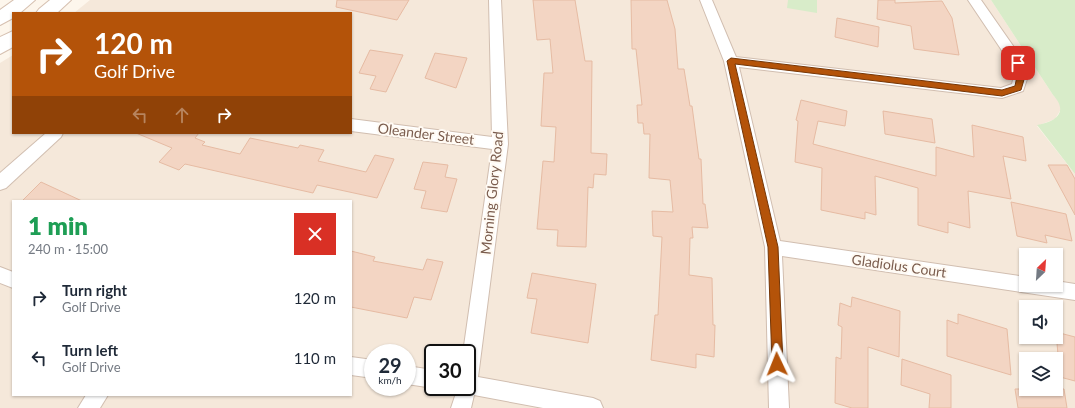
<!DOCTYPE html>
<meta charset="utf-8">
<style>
:root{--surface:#fff;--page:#f6f6f7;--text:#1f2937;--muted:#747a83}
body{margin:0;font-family:Lato,sans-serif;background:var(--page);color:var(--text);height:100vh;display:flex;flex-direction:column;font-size:15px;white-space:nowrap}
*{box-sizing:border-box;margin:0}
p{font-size:13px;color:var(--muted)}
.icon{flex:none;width:22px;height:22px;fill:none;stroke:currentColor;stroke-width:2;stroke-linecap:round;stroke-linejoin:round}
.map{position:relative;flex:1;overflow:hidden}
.drawer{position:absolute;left:12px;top:200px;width:340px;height:196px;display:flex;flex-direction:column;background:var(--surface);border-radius:0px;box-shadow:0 1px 3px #0004}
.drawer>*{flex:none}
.banner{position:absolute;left:12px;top:12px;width:340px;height:122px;border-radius:0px;box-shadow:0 1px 3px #0004;background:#b45309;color:#fff;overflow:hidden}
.needle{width:26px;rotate:25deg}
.fabs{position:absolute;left:1019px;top:248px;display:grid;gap:8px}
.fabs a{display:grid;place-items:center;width:44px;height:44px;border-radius:0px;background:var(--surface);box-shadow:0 1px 3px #0004;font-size:20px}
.speed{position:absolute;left:364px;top:344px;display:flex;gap:8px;font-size:20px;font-weight:700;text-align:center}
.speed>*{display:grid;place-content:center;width:52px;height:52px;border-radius:50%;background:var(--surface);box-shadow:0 1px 3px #0004;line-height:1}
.speed small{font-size:10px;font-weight:400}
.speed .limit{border:2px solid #111;border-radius:6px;background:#fff;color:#111}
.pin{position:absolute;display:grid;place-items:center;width:34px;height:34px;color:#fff;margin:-17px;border-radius:8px;box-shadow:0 2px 6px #0006}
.me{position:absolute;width:44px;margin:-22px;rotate:358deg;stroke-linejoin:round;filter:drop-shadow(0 0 3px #0008)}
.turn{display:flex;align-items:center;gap:14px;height:84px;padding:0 16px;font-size:18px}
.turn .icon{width:52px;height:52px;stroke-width:2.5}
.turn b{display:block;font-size:28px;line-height:34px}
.lanes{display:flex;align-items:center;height:38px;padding:0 16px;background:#0003;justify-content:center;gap:20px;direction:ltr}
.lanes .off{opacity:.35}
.round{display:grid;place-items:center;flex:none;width:42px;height:42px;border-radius:0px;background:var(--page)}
.overview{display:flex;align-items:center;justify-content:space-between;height:68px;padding:0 16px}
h1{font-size:24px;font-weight:800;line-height:30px;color:#1e9e55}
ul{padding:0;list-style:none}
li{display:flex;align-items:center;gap:12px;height:60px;padding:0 16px}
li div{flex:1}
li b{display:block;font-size:15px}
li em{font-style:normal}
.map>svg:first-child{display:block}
</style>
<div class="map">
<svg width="1075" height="408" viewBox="0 0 1075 408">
<rect width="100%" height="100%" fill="#fdf6ec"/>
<path fill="#f5e8da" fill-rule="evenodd" d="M90,0H991L1053,95L1060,102L1061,109L1055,119L1037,126L1075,174V408H0V63L13,55V133H351V13H74ZM13,201H351V395H13ZM1026,255H1056V285H1026ZM1026,307H1056V337H1026ZM373,353H407V387H373ZM433,353H467V387H433ZM1026,359H1056V389H1026Z"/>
<g fill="#d8ecc9">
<polygon points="788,0 817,0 817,13 787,8"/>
<path d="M991,0H1075V174L1037,125C1056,122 1069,112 1053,95Z"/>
</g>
<g fill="#f3d5c3" stroke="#e6bba3">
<polygon points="337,0 409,0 397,20 336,7"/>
<polygon points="533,0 575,0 585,61 592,61 591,153 607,154 606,175 594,174 593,188 588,187 586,247 557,246 558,230 537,229 543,161 554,162 556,127 541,126 544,73 553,73 550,39 537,40"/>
<polygon points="631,0 667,0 675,29 678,69 684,69 690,106 692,106 699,159 701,159 703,204 705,204 708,228 692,227 693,238 690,238 689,275 712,278 713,325 715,325 714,357 696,354 696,368 651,360 655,315 658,315 662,237 653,236 652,211 673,212 670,180 649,178 650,134 644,134 643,123 638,123 637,105 642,105 636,49 632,49"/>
<polygon points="878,0 895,0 895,3 942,1 952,18 959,55 914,49 911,26 877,19"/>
<polygon points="837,18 879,27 878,47 835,37"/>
<polygon points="370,50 403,55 386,92 370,89 376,76 359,73"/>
<polygon points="435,53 467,58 456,88 425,78"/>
<polygon points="801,100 847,111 845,126 818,121 813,144 936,176 936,147 974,157 972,125 1023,137 1026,161 1003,156 1011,199 968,191 970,228 948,222 948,233 918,225 918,188 875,176 876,215 865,212 865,219 821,210 822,168 795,162 798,121 796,120"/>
<polygon points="883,111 932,119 935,143 885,134"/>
<polygon points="136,133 199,133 195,138 205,142 202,145 240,154 250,138 298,148 300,145 324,150 318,161 366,172 375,155 394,159 377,198 317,185 313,193 185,164 179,170 159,162 172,148"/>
<polygon points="423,162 448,165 445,177 457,179 447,212 421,208 426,191 414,189"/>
<polygon points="1048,165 1067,165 1075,179 1075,215"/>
<polygon points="41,182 82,201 22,201"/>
<polygon points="1011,202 1066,214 1072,241 1045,235 1047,243 1017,236"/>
<polygon points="351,251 375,257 373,261 423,270 427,259 443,262 431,300 414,297 407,318 351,307"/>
<polygon points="532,273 596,284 588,343 531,333 537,299 527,298"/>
<polygon points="852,297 900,311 899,357 868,347 868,408 852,408 835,403 836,357 841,359 842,327 838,325 840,303 851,307"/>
<polygon points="958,314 1007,329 1011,375 947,356 947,320 958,324"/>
<polygon points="1056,332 1075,337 1075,381 1060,377"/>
<polygon points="902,359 951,375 951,408 929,408 930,394 901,385"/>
<polygon points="1015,389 1064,389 1067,408 1018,408"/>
</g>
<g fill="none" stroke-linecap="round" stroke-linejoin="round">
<g stroke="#d1beb0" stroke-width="2">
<g id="street">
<polygon points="489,0 501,0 508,144 478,377 593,398 600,401 603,408 543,408 474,395 471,408 451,408 458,387 467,387 467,353 463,353 492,149 351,131 351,119 492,137"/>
<polygon points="700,0 712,0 736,57 1001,88 1012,84 1014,76 1011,64 968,0 981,0 1025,63 1028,76 1023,91 1002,98 739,67 780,241 1026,277 1026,285 1056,285 1056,281 1075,284 1075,300 782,256 789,408 769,408 765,247 724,61"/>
<polygon points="46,133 63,133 61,137 6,188 0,190 0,173"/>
<polygon points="0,267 13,272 13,288 0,283"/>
<polygon points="351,357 373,360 373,378 351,375"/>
<polygon points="407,366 433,370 433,387 436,387 433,388 407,384"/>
<polygon points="86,395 108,395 100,408 78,408"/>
</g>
</g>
<g stroke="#d6c0b0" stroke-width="2">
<g id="secondary">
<polygon points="14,0 35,0 20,13 13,13 13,18 0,25 0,10"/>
<polygon points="50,0 71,0 57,13 36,13 39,9"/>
<polygon points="13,31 13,47 0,54 0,37"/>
</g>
</g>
<use href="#street" fill="#fff" fill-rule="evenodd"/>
<use href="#secondary" fill="#fff" fill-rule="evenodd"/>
</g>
<polygon fill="#b45309" stroke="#753606" points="731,58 1002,90 1015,86 1017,76 1014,63 1018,61 1022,63 1025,76 1021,90 1002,96 735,64 778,247 783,364 781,368 777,369 774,368 772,364 768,247 727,61"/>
<g text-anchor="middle" stroke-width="4" stroke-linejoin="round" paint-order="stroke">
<g font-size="14" fill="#7a5c4d" stroke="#fffaf3">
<text transform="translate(426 134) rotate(7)" y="5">Oleander Street</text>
<text transform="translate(492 193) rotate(-84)" y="5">Morning Glory Road</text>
<text transform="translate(899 266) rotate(8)" y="5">Gladiolus Court</text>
</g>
</g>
</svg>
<div class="fabs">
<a><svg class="needle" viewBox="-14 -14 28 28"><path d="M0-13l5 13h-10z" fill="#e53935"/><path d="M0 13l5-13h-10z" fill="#747a83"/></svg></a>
<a><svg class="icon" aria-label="sound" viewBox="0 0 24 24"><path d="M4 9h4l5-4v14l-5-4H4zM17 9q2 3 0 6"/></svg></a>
<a><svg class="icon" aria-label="layers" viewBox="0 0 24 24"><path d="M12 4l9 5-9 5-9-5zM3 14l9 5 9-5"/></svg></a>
</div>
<div class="speed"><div>29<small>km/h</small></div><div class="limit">30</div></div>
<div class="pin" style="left:1018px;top:63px;background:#d93025"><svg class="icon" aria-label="arrive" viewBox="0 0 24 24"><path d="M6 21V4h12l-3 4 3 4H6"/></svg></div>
<svg class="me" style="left:777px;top:364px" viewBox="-20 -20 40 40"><path d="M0-17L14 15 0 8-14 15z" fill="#b45309" stroke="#fff" stroke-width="4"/></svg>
<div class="banner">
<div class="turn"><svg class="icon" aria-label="right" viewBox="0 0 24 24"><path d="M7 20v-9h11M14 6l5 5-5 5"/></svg><div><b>120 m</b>Golf Drive</div></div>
<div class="lanes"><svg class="icon off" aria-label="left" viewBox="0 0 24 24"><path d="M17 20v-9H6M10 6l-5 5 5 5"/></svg><svg class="icon off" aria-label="ahead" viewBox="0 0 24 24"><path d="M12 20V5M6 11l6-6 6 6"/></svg><svg class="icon" aria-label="right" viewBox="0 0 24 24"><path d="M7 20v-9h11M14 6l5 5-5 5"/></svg></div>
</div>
<section class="drawer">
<div class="overview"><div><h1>1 min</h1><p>240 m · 15:00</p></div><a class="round" style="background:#d93025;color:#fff"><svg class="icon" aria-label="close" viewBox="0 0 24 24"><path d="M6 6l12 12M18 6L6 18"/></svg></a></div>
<ul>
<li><svg class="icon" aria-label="right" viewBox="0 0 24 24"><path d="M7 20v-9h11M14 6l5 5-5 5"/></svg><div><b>Turn right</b><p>Golf Drive</p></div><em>120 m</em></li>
<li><svg class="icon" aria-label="left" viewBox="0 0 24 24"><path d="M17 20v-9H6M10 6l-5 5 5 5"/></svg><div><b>Turn left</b><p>Golf Drive</p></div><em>110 m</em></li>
</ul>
</section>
</div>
